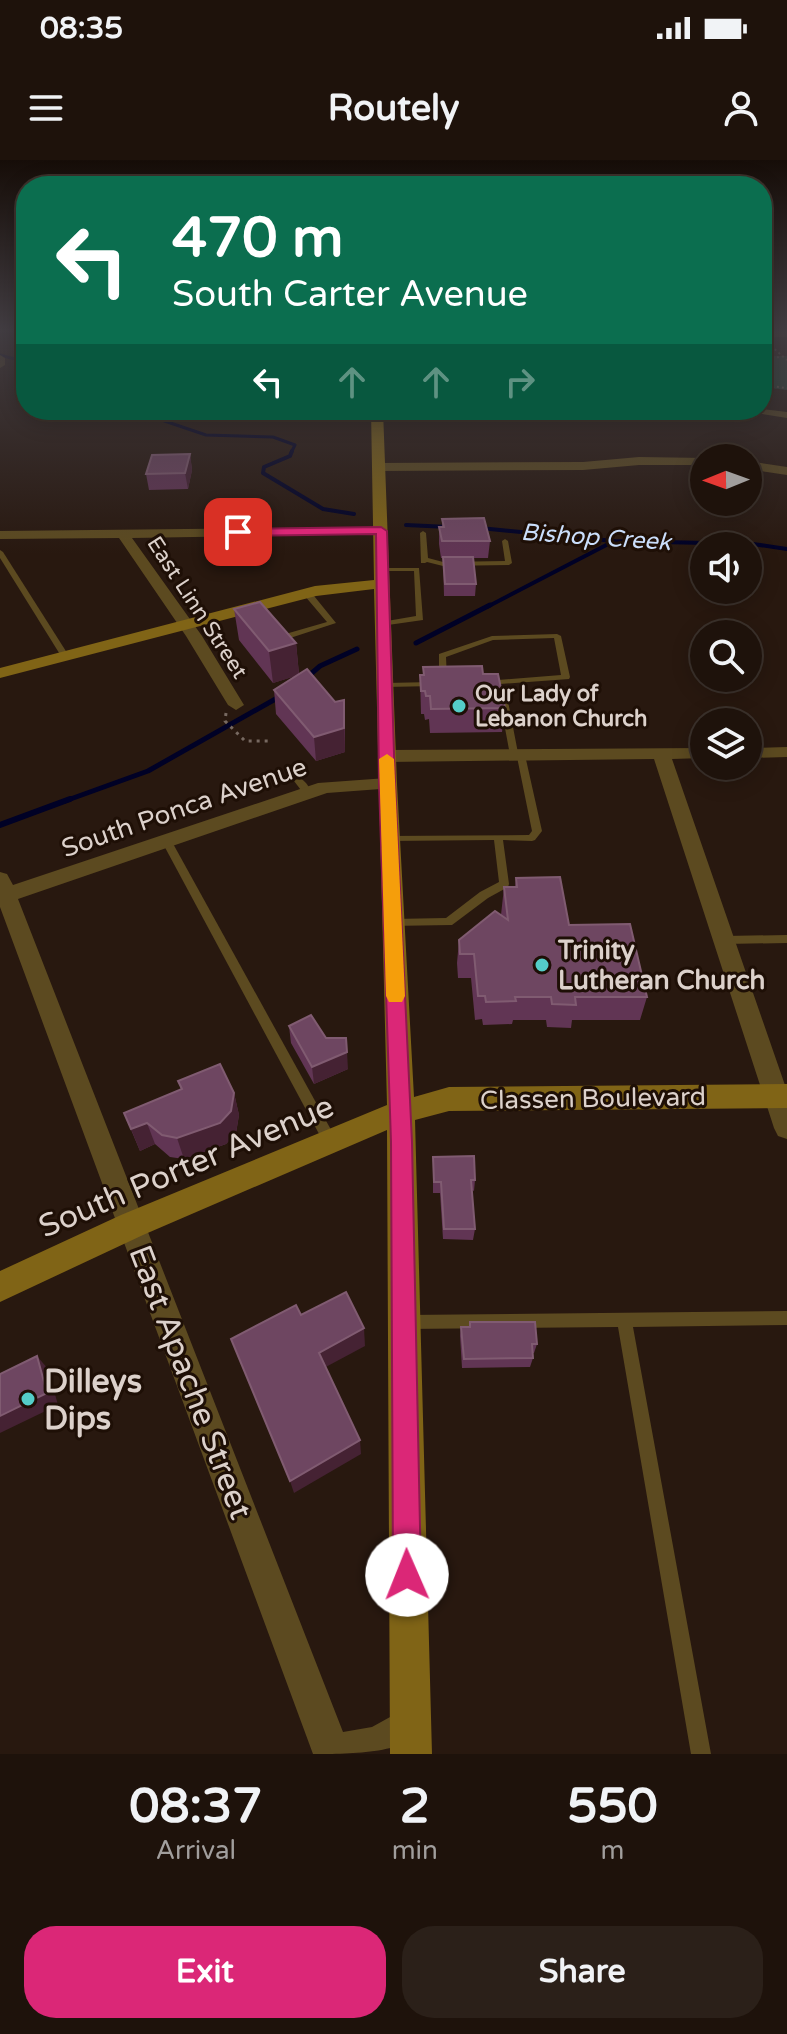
<!DOCTYPE html>
<style>
:root{--surface:#1e120b;--page:#2b2019;--text:#f1f3f6;--muted:#a19e9d;--line:#3c322c;--accent:#db2777}
body{margin:0;font-family:"Varela Round",sans-serif;background:var(--page);color:var(--text);height:100vh;display:flex;flex-direction:column;font-size:30px;white-space:nowrap}
*{box-sizing:border-box;margin:0}
p{font-size:26px;color:var(--muted)}
.icon{flex:none;width:44px;height:44px;fill:none;stroke:currentColor;stroke-width:2;stroke-linecap:round;stroke-linejoin:round}
.map{position:relative;height:1594px;overflow:hidden}
.sheet{display:flex;flex-direction:column;background:var(--surface);flex:1}
.sheet>*{flex:none}
.banner{position:absolute;left:16px;top:16px;width:756px;height:244px;border-radius:32px;box-shadow:0 4px 20px #0003,0 0 0 2px var(--line);background:#0b6e4f;color:#fff;overflow:hidden}
.needle{width:52px;rotate:269deg}
.tools{position:absolute;left:690px;top:284px;display:grid;gap:16px}
.tools a{display:grid;place-items:center;width:72px;height:72px;border-radius:50%;background:var(--surface);box-shadow:0 4px 20px #0003,0 0 0 2px var(--line);font-size:40px}
.pin{position:absolute;display:grid;place-items:center;width:68px;height:68px;color:#fff;margin:-34px;border-radius:16px;box-shadow:0 4px 12px #0006}
.me{position:absolute;width:88px;margin:-44px;rotate:359deg;stroke-linejoin:round;filter:drop-shadow(0 0 6px #0008)}
.turn{display:flex;align-items:center;gap:28px;height:168px;padding:0 24px;font-size:36px}
.turn .icon{width:104px;height:104px;stroke-width:2.5}
.turn b{display:block;font-size:56px;line-height:68px}
.lanes{display:flex;align-items:center;height:76px;padding:0 24px;background:#0003;justify-content:center;gap:40px;direction:ltr}
.lanes .off{opacity:.35}
.eta{display:flex;justify-content:space-evenly;align-items:center;height:136px;text-align:center}
.eta b{font-size:48px;font-weight:800;line-height:56px}
.button{display:flex;gap:16px;margin-top:auto;padding:16px 24px}
.button a{flex:1;height:92px;border-radius:32px;background:var(--accent);color:#fff;font-size:32px;font-weight:800;line-height:92px;text-align:center}
.button a+a{background:var(--page);color:var(--text)}
.status{display:flex;justify-content:space-between;align-items:center;height:56px;padding:0 40px;background:var(--surface);direction:ltr}
.status svg{height:22px;fill:currentColor}
header{display:flex;justify-content:space-between;align-items:center;height:104px;padding:0 24px;background:var(--surface);font-size:36px;font-weight:800}
.map>svg:first-child{display:block}
</style>
<div class="status"><b>08:35</b><svg viewBox="0 0 49 12"><path d="M0 12V9h3v3zM5 12V6h3v6zM10 12V3h3v9zM15 12V0h3v12zM26 1h20v11H26zM47 4h2v5h-2z"/></svg></div>
<header><svg class="icon" aria-label="menu" viewBox="0 0 24 24"><path d="M4 6h16M4 12h16M4 18h16"/></svg>Routely<svg class="icon" aria-label="person" viewBox="0 0 24 24"><circle cx="12" cy="8" r="4"/><path d="M4 21q1-7 8-7t8 7"/></svg></header>
<div class="map">
<svg width="787" height="1594" viewBox="0 0 787 1594">
<rect width="100%" height="100%" fill="#28180f"/>
<polygon fill="#254b3a" points="762,196 787,196 787,230 762,227"/>
<g fill="none" stroke-linecap="round" stroke-linejoin="round">
<g stroke="#000126" stroke-width="3">
<polyline points="0,195 26,202"/>
<polyline points="132,250 206,275 273,277 295,285 291,293"/>
</g>
<g stroke="#000126" stroke-width="4">
<polyline points="292,291 290,296 264,307 263,313 323,349 354,354"/>
<polyline points="406,365 449,367"/>
<polyline points="480,368 614,381 753,384 787,389"/>
<polyline points="487,447 614,381"/>
</g>
<g stroke="#000126" stroke-width="5">
<polyline points="416,483 490,445"/>
<polyline points="305,519 320,506 357,489"/>
<polyline points="65,641 148,611 279,537"/>
</g>
<polyline stroke="#000126" stroke-width="6" points="0,665 70,639"/>
<g stroke="#776961" stroke-width="2" stroke-dasharray="2 3" stroke-linecap="butt">
<polyline points="771,186 787,200"/>
<polyline points="762,198 782,197"/>
<polyline points="762,225 787,228"/>
</g>
<polyline stroke="#776961" stroke-width="3" stroke-dasharray="3 5" stroke-linecap="butt" points="226,553 225,561 245,581 270,581"/>
<g fill="#5c4a20" fill-rule="evenodd">
<polygon points="423,371 426,373 428,398 443,402 505,401 502,381 505,379 508,381 512,403 509,405 443,406 427,402 425,403 421,403 420,373"/>
<polygon points="0,390 3,392 69,496 68,498 61,496 0,398"/>
<polygon points="380,408 419,408 423,460 381,466 381,462 416,456 414,411 382,411 378,409"/>
<polygon points="304,431 310,431 336,463 281,481 275,481 275,477 327,462 304,435"/>
<polygon points="557,474 561,476 570,517 569,519 486,525 482,523 486,521 561,515 554,478 493,480 446,497 447,519 443,521 439,519 439,494 492,476"/>
<polygon points="433,522 436,522 436,526 385,527 381,525 385,523"/>
<polygon points="503,533 507,536 518,593 524,593 525,595 542,671 535,680 532,681 503,680 509,724 508,727 488,738 452,765 389,766 388,763 393,759 446,758 480,732 499,722 494,680 389,681 386,680 384,678 386,676 529,675 532,671 517,597 511,597 510,595 499,536"/>
<path d="M299,618C304,619 312,629 310,634H304L294,621Z"/>
<polygon points="166,677 171,680 335,977 336,981 335,985 330,987 325,985 161,680"/>
<polygon points="787,775 787,783 725,784 720,780 725,776"/>
<polygon points="787,1151 787,1165 633,1167 711,1594 691,1594 618,1167 406,1169 401,1167 399,1162 401,1157 406,1155"/>
</g>
<g fill="#5c4a20" fill-rule="evenodd">
<rect x="762" y="171" width="25" height="6"/>
<polygon points="0,195 5,198 5,205 0,208"/>
<polygon points="762,249 787,252 787,258 737,250"/>
<polygon points="639,297 706,298 704,305 639,305 583,310 378,311 372,307 378,303 583,302"/>
<polygon points="748,301 787,307 787,315 748,309"/>
<polygon points="381,367 386,368 386,374 132,378 202,476 244,545 236,550 228,545 186,476 119,378 0,379 0,371"/>
<polygon points="787,587 787,597 748,598 748,588"/>
<polygon points="704,588 704,598 672,599 787,931 787,979 778,976 774,968 654,599 387,602 378,596 387,590"/>
<path d="M387,618L394,620L396,624L394,628L327,633L18,739L343,1572L372,1567L410,1546L423,1552L429,1565C411,1594 351,1594 313,1594L0,747V712L7,714L13,725L318,623Z"/>
</g>
<polygon fill="#806416" fill-rule="evenodd" points="371,250 383,250 397,624 414,937 449,927 787,924 787,948 449,951 415,960 432,1594 390,1594 387,970 143,1075 0,1142 0,1111 121,1055 387,945 374,429 316,436 0,518 0,508 315,426 374,420"/>
</g>
<g fill="#613554">
<polygon points="231,250 331,250 331,252 231,255"/>
<polygon points="190,294 192,310 188,329 149,330 146,314"/>
<polygon points="442,359 490,381 488,398 473,398 476,424 475,436 444,436 443,398 441,398 439,384 439,367 442,367"/>
<polygon points="234,449 296,483 299,514 345,563 345,592 316,601 276,554 274,530 295,516 273,523 239,480"/>
<polygon points="423,507 505,548 502,572 430,573 429,559 425,560 424,554 421,554 420,515 423,515"/>
<polygon points="516,718 647,837 640,860 572,860 571,868 547,867 546,860 513,860 512,864 483,865 482,859 475,860 471,818 458,818 457,803 459,780 501,755 504,727 515,727"/>
<polygon points="289,866 348,909 314,924 291,883"/>
<polygon points="178,921 234,933 239,955 236,973 226,984 184,999 170,997 155,984 140,991 124,953 181,929"/>
<polygon points="433,997 475,1020 474,1031 472,1030 475,1069 473,1080 443,1079 440,1033 433,1033"/>
<polygon points="470,1162 537,1184 534,1193 532,1193 533,1198 530,1207 462,1208 460,1176 461,1167 469,1167"/>
</g>
<g fill="#452233">
<polygon points="190,294 192,310 188,329 185,313"/>
<polygon points="296,483 299,515 273,523 269,491"/>
<polygon points="344,540 345,592 316,601 314,577"/>
<polygon points="347,892 348,909 314,924 312,907"/>
<polygon points="234,933 239,955 236,973 226,984 184,999 177,978"/>
<polygon points="147,963 155,984 140,991 131,969"/>
<polygon points="364,1168 365,1186 322,1209 319,1193"/>
<polygon points="37,1196 48,1209 58,1245 0,1273 0,1256"/>
<polygon points="360,1280 361,1294 294,1333 290,1321"/>
</g>
<g fill="#6e4661" stroke="#805b71" stroke-width="2">
<polygon points="190,294 185,313 146,314 152,295"/>
<polygon points="484,358 490,381 442,381 439,367 444,367 442,359"/>
<polygon points="443,397 473,397 476,424 445,424"/>
<polygon points="260,442 296,483 269,491 234,449"/>
<polygon points="482,506 483,514 498,514 505,548 431,549 430,536 426,536 425,531 421,531 420,515 424,515 423,507"/>
<polygon points="307,509 335,542 344,540 344,568 314,577 274,530"/>
<polygon points="560,717 569,765 630,764 647,837 575,837 576,845 552,844 551,837 515,837 516,841 486,842 485,836 478,836 474,794 460,794 459,780 495,751 508,760 504,727 517,727 516,718"/>
<polygon points="311,855 326,878 346,878 347,892 312,907 289,866"/>
<polygon points="220,904 234,933 231,951 220,963 177,978 162,975 147,963 131,969 124,953 182,929 178,921"/>
<polygon points="474,996 475,1020 471,1020 475,1069 444,1069 441,1022 434,1022 433,997"/>
<polygon points="346,1132 364,1168 319,1193 360,1280 290,1321 231,1179 296,1145 301,1155"/>
<polygon points="470,1162 535,1162 537,1184 532,1184 533,1198 464,1199 461,1167 470,1167"/>
<polygon points="37,1196 47,1233 0,1256 0,1214"/>
</g>
<linearGradient id="sky" x2="0" y2="1"><stop stop-color="#160d08"/><stop offset="0.43" stop-color="#423d42"/><stop offset="1" stop-color="#423d42" stop-opacity="0"/></linearGradient>
<rect width="787" height="394" fill="url(#sky)"/>
<polygon fill="#db2777" stroke="#8e194d" stroke-width="2" points="381,367 387,371 395,624 412,982 421,1415 417,1425 407,1429 397,1425 393,1415 391,982 379,624 376,374 238,376 232,372 238,369"/>
<polygon fill="#f59e0b" points="387,594 394,599 405,836 402,842 389,842 386,836 379,599"/>
<g fill="#54cdc8" stroke="#1e0f06" stroke-width="3">
<circle cx="459" cy="546" r="8"/>
<circle cx="542" cy="805" r="8"/>
<circle cx="28" cy="1239" r="8"/>
</g>
<g text-anchor="middle" stroke-width="6" stroke-linejoin="round" paint-order="stroke">
<g font-size="22" fill="#dcd1cb" stroke="#1e0f06">
<text transform="translate(198 447) rotate(57)" y="8">East Linn Street</text>
</g>
<g font-size="22" font-weight="bold" fill="#dcd1cb" stroke="#1e0f06" text-anchor="start">
<text x="475" y="541">Our Lady of<tspan x="475" dy="25">Lebanon Church</tspan></text>
</g>
<g font-size="24" font-style="italic" fill="#cadefb" stroke="#1e0f06">
<text transform="translate(596 377) rotate(4)" y="8">Bishop Creek</text>
</g>
<g font-size="26" fill="#dcd1cb" stroke="#1e0f06">
<text transform="translate(184 647) rotate(-19)" y="9">South Ponca Avenue</text>
<text transform="translate(593 938) rotate(-1)" y="9">Classen Boulevard</text>
</g>
<g font-size="26" font-weight="bold" fill="#dcd1cb" stroke="#1e0f06" text-anchor="start">
<text x="558" y="799">Trinity<tspan x="558" dy="30">Lutheran Church</tspan></text>
</g>
<g font-size="32" fill="#dcd1cb" stroke="#1e0f06">
<text transform="translate(186 1006) rotate(-23)" y="11">South Porter Avenue</text>
<text transform="translate(191 1222) rotate(69)" y="11">East Apache Street</text>
</g>
<g font-size="32" font-weight="bold" fill="#dcd1cb" stroke="#1e0f06" text-anchor="start">
<text x="44" y="1232">Dilleys<tspan x="44" dy="37">Dips</tspan></text>
</g>
</g>
</svg>
<div class="tools">
<a><svg class="needle" viewBox="-14 -14 28 28"><path d="M0-13l5 13h-10z" fill="#e53935"/><path d="M0 13l5-13h-10z" fill="#a19e9d"/></svg></a>
<a><svg class="icon" aria-label="sound" viewBox="0 0 24 24"><path d="M4 9h4l5-4v14l-5-4H4zM17 9q2 3 0 6"/></svg></a>
<a><svg class="icon" aria-label="search" viewBox="0 0 24 24"><circle cx="10" cy="10" r="6"/><path d="M15 15l6 6"/></svg></a>
<a><svg class="icon" aria-label="layers" viewBox="0 0 24 24"><path d="M12 4l9 5-9 5-9-5zM3 14l9 5 9-5"/></svg></a>
</div>
<div class="pin" style="left:238px;top:372px;background:#d93025"><svg class="icon" aria-label="arrive" viewBox="0 0 24 24"><path d="M6 21V4h12l-3 4 3 4H6"/></svg></div>
<svg class="me" style="left:407px;top:1415px" viewBox="-20 -20 40 40"><circle r="19" fill="#fff"/><path d="M0-13L10 11 0 6-10 11z" fill="#db2777"/></svg>
<div class="banner">
<div class="turn"><svg class="icon" aria-label="left" viewBox="0 0 24 24"><path d="M17 20v-9H6M10 6l-5 5 5 5"/></svg><div><b>470 m</b>South Carter Avenue</div></div>
<div class="lanes"><svg class="icon" aria-label="left" viewBox="0 0 24 24"><path d="M17 20v-9H6M10 6l-5 5 5 5"/></svg><svg class="icon off" aria-label="ahead" viewBox="0 0 24 24"><path d="M12 20V5M6 11l6-6 6 6"/></svg><svg class="icon off" aria-label="ahead" viewBox="0 0 24 24"><path d="M12 20V5M6 11l6-6 6 6"/></svg><svg class="icon off" aria-label="right" viewBox="0 0 24 24"><path d="M7 20v-9h11M14 6l5 5-5 5"/></svg></div>
</div>
</div>
<section class="sheet">
<div class="eta">
<div><b>08:37</b><p>Arrival</p></div>
<div><b>2</b><p>min</p></div>
<div><b>550</b><p>m</p></div>
</div>
<div class="button"><a>Exit</a><a>Share</a></div>
</section>
